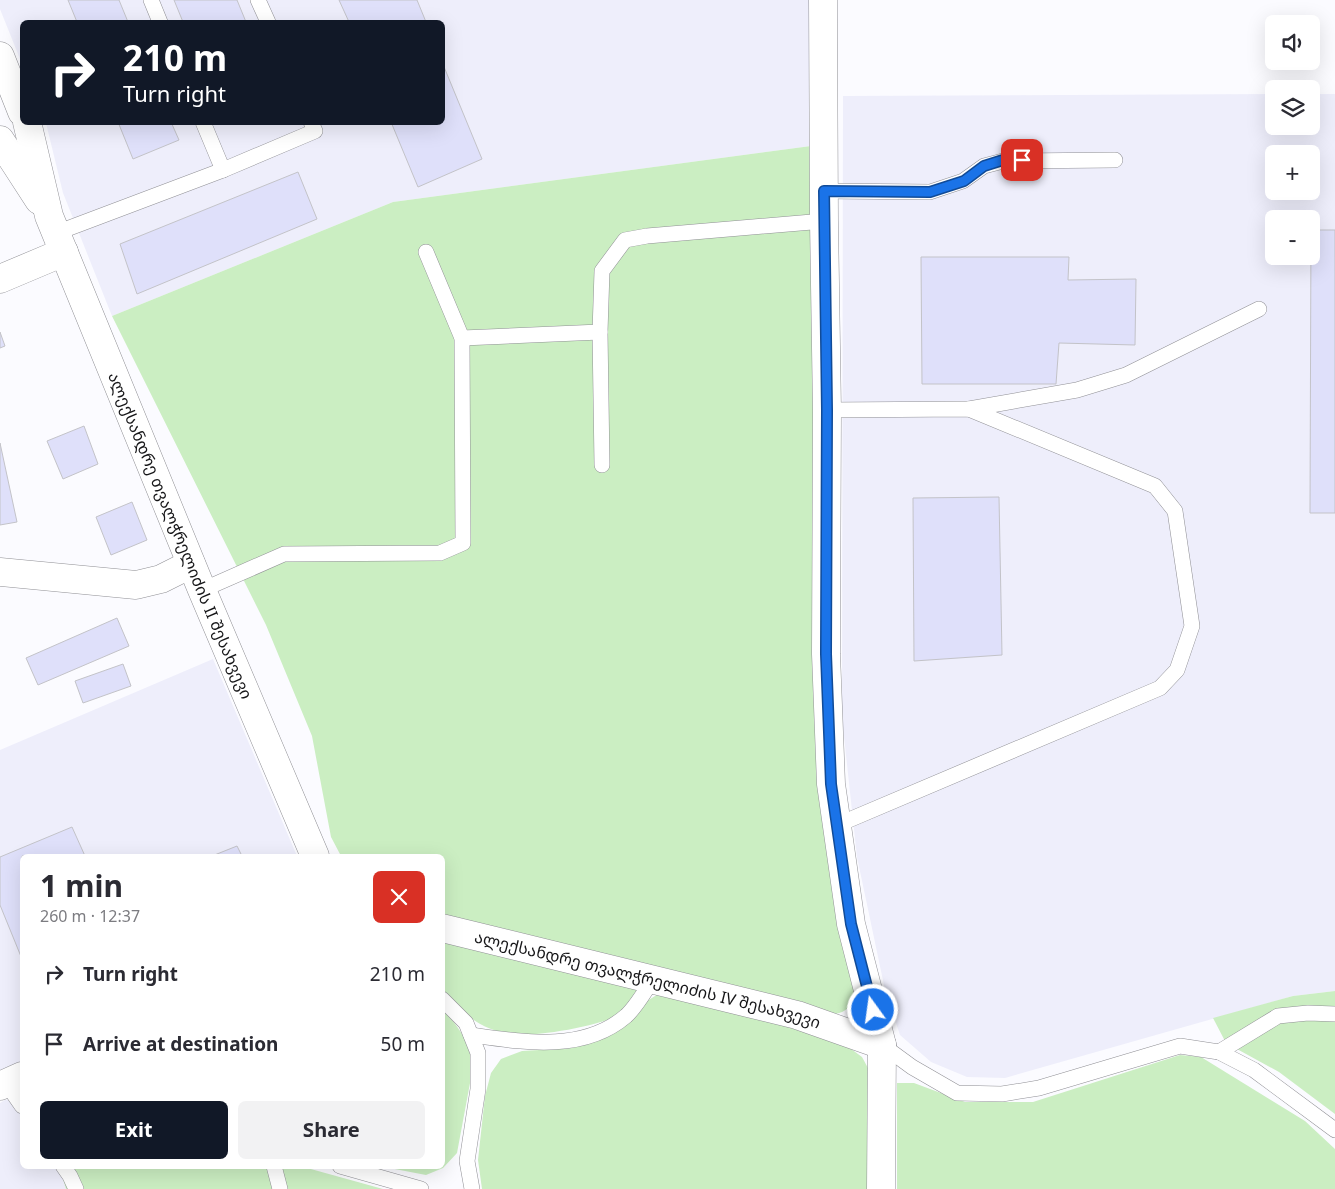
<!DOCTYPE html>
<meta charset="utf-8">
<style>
:root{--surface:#fff;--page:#f2f2f3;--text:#2b2b33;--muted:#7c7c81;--accent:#111827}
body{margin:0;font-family:Georgia,"Noto Sans Georgian",serif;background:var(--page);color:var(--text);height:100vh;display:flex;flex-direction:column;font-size:19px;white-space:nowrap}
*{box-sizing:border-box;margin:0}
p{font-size:16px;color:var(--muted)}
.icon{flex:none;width:28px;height:28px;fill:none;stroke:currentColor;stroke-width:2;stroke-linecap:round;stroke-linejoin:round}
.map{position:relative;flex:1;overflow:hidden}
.sheet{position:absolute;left:20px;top:854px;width:425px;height:315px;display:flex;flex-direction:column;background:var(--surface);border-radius:8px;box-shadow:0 5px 20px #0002}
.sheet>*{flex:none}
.guide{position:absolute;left:20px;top:20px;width:425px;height:105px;border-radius:8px;box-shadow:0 5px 20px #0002;background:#111827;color:#fff;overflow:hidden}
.controls{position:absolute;left:1265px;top:15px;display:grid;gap:10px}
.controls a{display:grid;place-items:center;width:55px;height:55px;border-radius:8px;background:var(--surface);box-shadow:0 5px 20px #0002;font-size:25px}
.pin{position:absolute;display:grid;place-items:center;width:42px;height:42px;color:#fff;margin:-21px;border-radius:10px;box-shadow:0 2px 8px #0006}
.me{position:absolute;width:55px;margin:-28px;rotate:346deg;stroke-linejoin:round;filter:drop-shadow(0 0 4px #0008)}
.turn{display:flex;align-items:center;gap:18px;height:105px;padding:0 20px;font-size:22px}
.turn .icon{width:65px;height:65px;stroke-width:2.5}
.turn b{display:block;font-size:35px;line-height:42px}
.round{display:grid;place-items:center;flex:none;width:52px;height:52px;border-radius:8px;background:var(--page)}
.head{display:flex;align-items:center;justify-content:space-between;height:85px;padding:0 20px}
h1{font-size:30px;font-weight:700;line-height:38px}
.button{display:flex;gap:10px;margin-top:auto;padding:10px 20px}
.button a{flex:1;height:58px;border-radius:8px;background:var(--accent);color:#fff;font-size:20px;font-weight:700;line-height:58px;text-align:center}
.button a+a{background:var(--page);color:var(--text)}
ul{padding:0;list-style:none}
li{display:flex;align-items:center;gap:15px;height:70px;padding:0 20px}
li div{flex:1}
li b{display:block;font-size:19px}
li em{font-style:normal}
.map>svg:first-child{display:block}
</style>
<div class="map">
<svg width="1335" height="1189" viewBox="0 0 1335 1189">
<rect width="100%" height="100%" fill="#fbfbff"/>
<g fill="#eeeefb" fill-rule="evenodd">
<polygon points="0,0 809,0 811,146 393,202 112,316 63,193 46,123 442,122 442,22 22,22 22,64 0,9"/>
<path d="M1274,94V126H1311V94H1335V991L1293,996L1005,1078L967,1077L931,1062L900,1035L885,990L857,857L842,718L843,96ZM1274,154H1311V191H1274ZM1274,219H1311V256H1274Z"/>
<polygon points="213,659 297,856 22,856 22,1062 0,1073 0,750"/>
<polygon points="5,1100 22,1100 22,1166 59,1166 66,1189 0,1189 0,1103"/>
</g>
<g fill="#cbeec2">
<path d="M811,146L855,1001C841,1017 836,1014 816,1014L443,917L442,856H341L331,837L312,736L266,625L112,316L393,202Z"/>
<path d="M442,936L639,984C638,992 632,1004 625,1011C610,1025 539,1036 517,1035C509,1034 498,1032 491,1029C471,1022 457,1005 443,991Z"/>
<polygon points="663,991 843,1043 862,1057 874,1079 874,1189 482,1189 478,1160 485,1096 491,1073 501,1059 522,1051 572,1048"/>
<polygon points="1335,991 1335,1114 1279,1072 1226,1043 1213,1018 1293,996"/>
<path d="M443,1009C457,1026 472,1043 473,1067L457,1153L443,1168L426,1175L379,1166H442Z"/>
<polygon points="1180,1055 1201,1057 1305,1121 1335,1149 1335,1189 897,1189 897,1083 914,1083 965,1102 1033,1102"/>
<polygon points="59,1166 300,1166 383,1189 66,1189"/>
</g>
<g fill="#dfe0fa" stroke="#c3c3c8">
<polygon points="68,0 119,0 128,22 77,22"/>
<polygon points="174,0 237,0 246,22 183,22"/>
<polygon points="339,0 417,0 426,22 349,22"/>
<polygon points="442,62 482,159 418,187 391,122 442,122"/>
<polygon points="118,122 171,122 179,140 133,159"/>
<polygon points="298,172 317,219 137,294 120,244"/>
<polygon points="1311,230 1335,230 1335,513 1310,513"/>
<polygon points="921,257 1069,257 1068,280 1136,279 1135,345 1059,343 1056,384 922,384"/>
<polygon points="0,332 5,346 0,348"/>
<polygon points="84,426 98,464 63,479 47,441"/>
<polygon points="0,443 17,522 0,525"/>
<polygon points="999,497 1002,655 914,661 913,498"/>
<polygon points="132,502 147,540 111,555 96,517"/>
<polygon points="117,618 129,646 38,685 26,658"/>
<polygon points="123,664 131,686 83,703 75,681"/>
<polygon points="72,827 85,856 22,856 22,959 0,905 0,857"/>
<polygon points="237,846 242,856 212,856"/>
</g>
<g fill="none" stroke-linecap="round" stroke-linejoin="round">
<g stroke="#909095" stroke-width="16">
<g id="service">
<polyline points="151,0 160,22"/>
<polyline points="258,0 268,22"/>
<polyline points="203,122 223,170"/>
<polyline points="824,191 930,192 963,181 984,166 1003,161 1115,160"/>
<polyline points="56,233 223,170 315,131 311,122"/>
<polyline points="600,332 602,465"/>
<polyline points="462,338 600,332 602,271 625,240 647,236 824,221"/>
<polyline points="969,409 1077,390 1126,375 1259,309"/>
<polyline points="827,410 969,409 1155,486 1175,511 1192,626 1177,670 1160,688 837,825"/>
<polyline points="202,590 284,554 440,553 463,543 462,338 426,252"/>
<polyline points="442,999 466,1023 478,1053 478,1089 467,1161 472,1189"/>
<path d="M471,1035C522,1042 583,1053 626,1016C636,1007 645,991 653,979"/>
<polyline points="882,1045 912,1067 957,1093 1002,1094 1039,1088 1180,1046 1219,1052 1254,1070 1335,1130"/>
<polyline points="1219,1052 1278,1016 1308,1013 1335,1014"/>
<polyline points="6,1083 22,1106"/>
<polyline points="63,1166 70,1176 76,1189"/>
<polyline points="274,1166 280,1189"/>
<polyline points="340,1166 421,1189"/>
</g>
</g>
<g stroke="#909095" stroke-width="29">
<g id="minor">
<polyline points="823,0 824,221 827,410 826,654 831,784 851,924 882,1045 881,1189"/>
<polyline points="0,56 22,112"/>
<path id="s1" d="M27,122L49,216L202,590L315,856"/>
<polyline points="0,140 39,200"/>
<polyline points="0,279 64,252"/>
<polyline points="0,572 136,585 161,579 191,564"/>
<path id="s2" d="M442,928L797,1015L882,1045"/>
<polyline points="0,1086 22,1076"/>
</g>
</g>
<use href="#service" stroke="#fff" stroke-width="15"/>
<use href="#minor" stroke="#fff" stroke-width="28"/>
</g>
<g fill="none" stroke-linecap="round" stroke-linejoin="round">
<g stroke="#114b97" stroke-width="12">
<polyline id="route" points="873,1010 851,924 831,784 826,654 827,410 824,191 930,192 964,181 984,166 1003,160 1022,160"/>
</g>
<use href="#route" stroke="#1a73e8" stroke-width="9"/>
</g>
<g text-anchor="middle" stroke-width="5" stroke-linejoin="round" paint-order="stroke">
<g font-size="16" fill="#161618" stroke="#fff">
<text dy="6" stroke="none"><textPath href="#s1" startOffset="442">ალექსანდრე თვალჭრელიძის II შესახვევი</textPath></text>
<text dy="6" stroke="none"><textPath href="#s2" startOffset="212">ალექსანდრე თვალჭრელიძის IV შესახვევი</textPath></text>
</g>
</g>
</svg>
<div class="controls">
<a><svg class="icon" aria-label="sound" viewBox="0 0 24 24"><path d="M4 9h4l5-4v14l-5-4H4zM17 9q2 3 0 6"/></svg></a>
<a><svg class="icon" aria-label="layers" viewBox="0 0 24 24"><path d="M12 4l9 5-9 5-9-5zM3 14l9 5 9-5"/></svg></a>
<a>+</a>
<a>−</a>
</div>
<div class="pin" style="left:1022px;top:160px;background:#d93025"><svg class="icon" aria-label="arrive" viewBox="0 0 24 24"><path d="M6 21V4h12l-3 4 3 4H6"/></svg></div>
<svg class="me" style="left:873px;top:1010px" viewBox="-20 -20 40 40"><circle r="17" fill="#1a73e8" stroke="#fff" stroke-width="3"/><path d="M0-11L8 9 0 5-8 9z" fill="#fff"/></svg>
<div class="guide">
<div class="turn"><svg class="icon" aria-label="right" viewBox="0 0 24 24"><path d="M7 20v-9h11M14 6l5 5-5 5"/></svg><div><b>210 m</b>Turn right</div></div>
</div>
<section class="sheet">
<div class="head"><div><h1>1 min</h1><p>260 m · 12:37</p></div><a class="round" style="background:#d93025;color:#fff"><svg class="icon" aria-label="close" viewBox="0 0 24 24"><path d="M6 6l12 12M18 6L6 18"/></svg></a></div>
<ul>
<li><svg class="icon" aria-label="right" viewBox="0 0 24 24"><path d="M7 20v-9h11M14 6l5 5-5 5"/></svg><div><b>Turn right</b></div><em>210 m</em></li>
<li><svg class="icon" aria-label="arrive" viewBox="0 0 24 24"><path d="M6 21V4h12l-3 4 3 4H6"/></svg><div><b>Arrive at destination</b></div><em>50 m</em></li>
</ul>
<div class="button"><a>Exit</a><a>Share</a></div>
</section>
</div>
